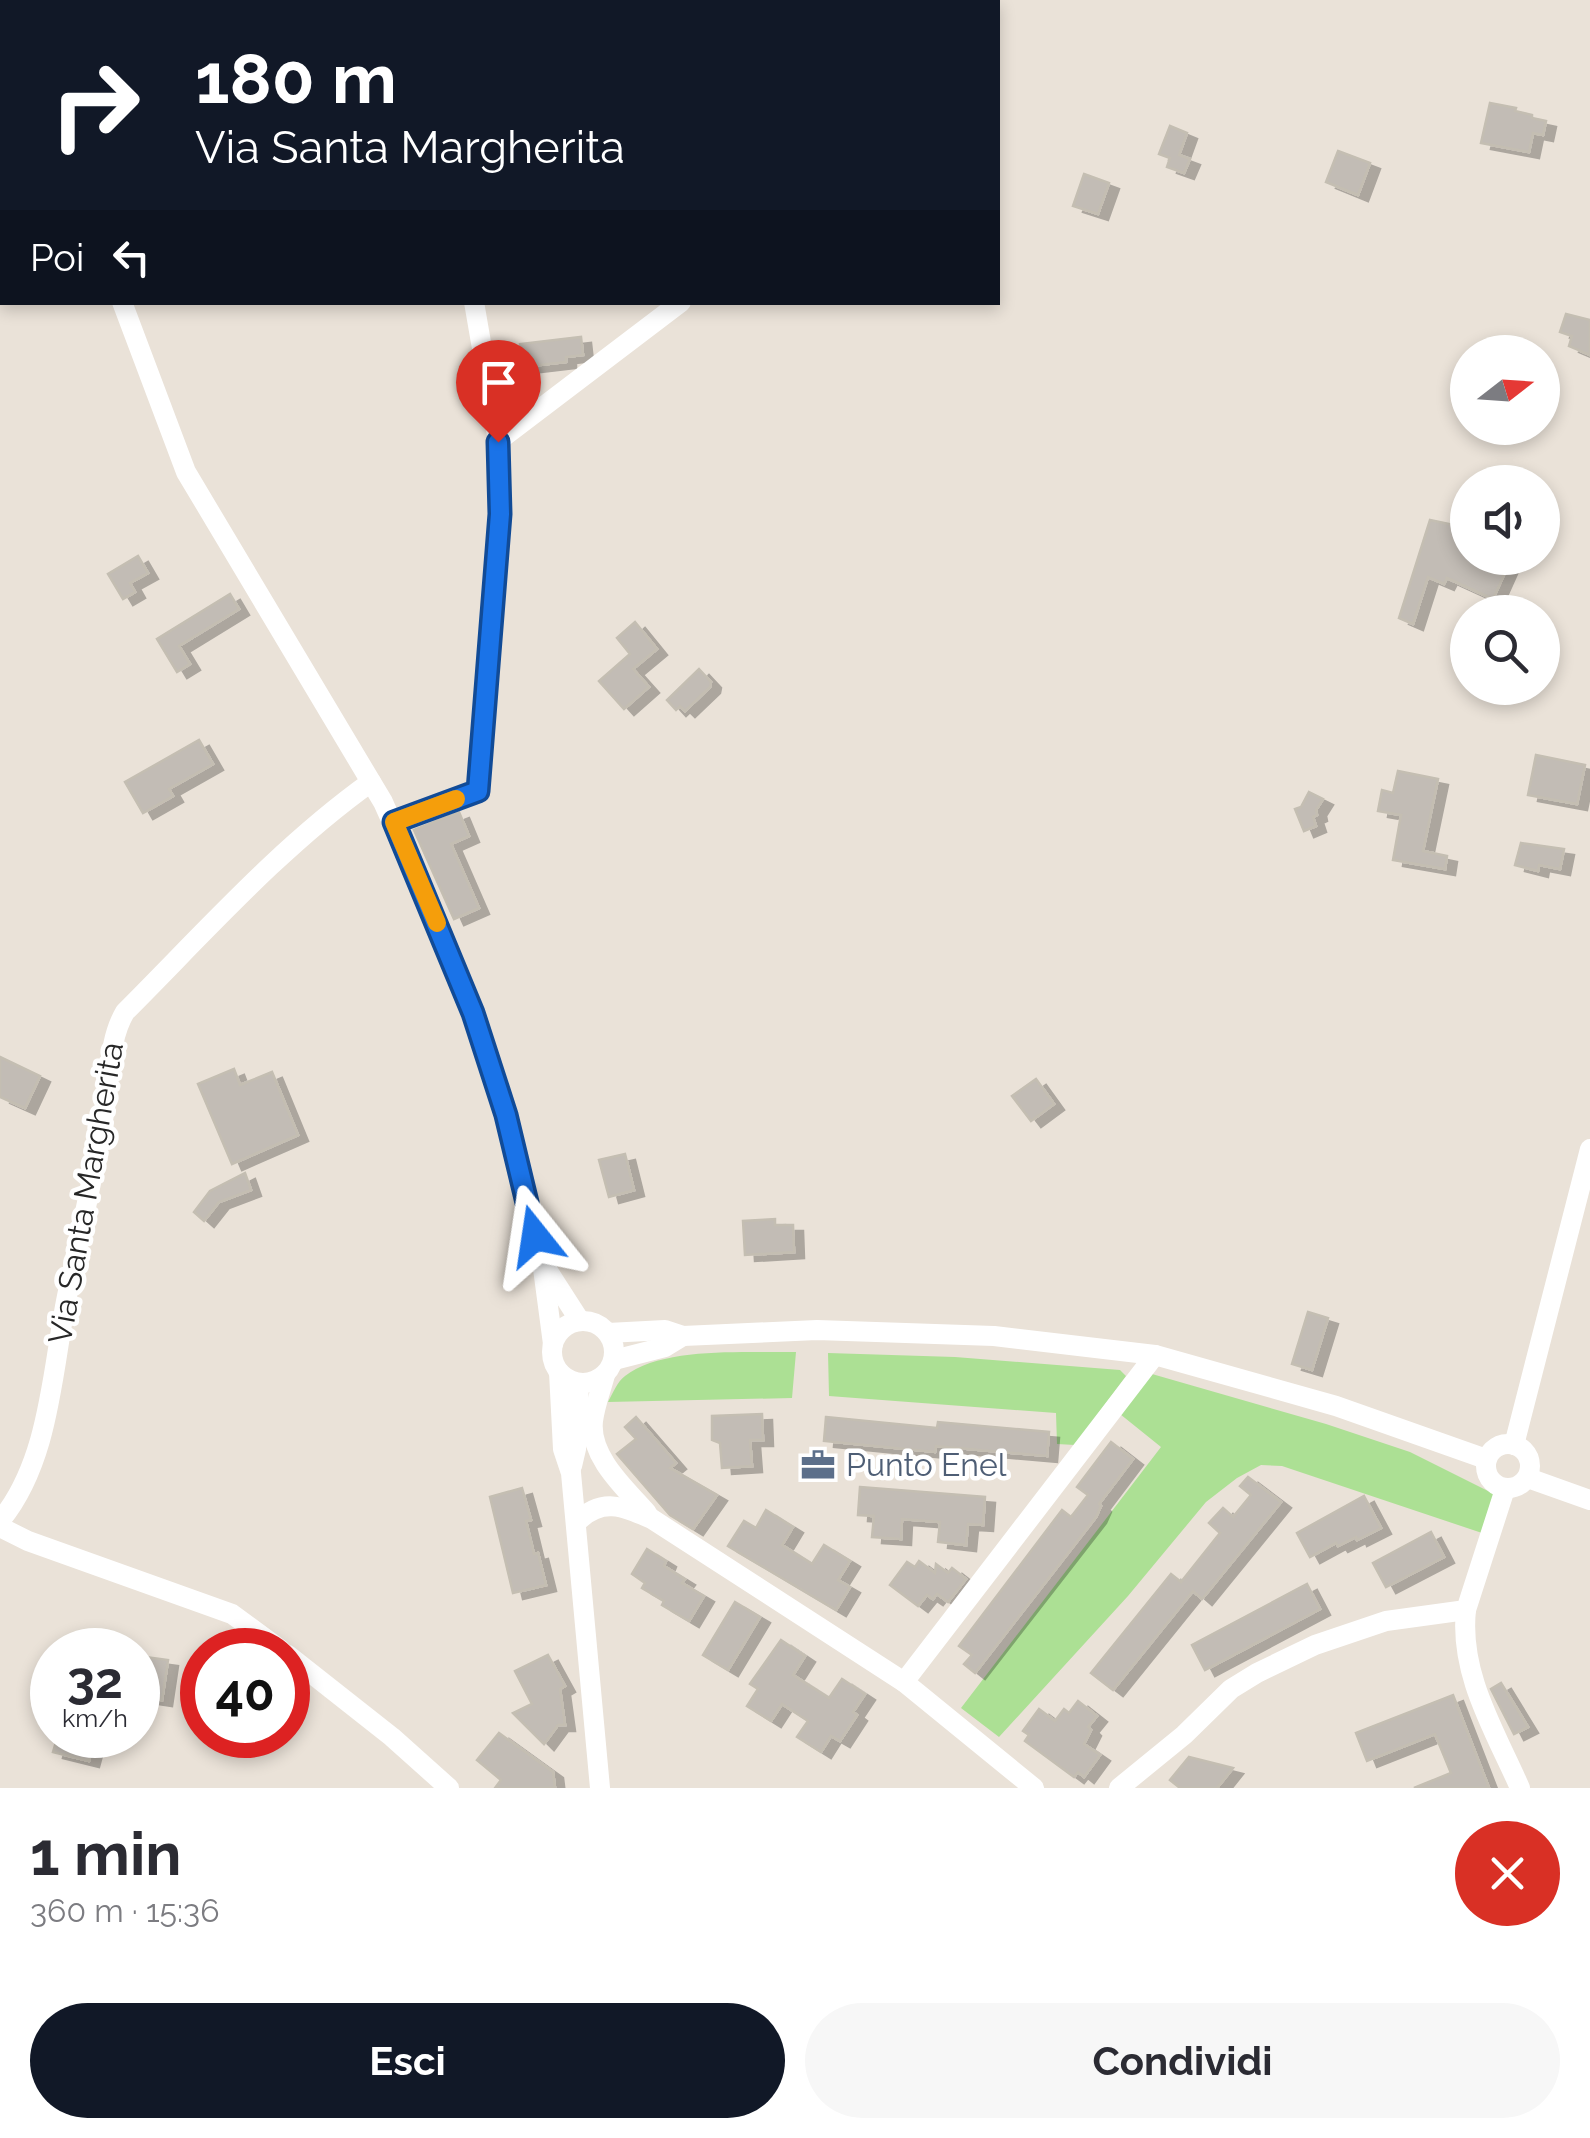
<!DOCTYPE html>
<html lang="it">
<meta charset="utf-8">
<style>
:root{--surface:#fff;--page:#f7f7f7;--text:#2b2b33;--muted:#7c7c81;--accent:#111827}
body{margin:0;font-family:Raleway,sans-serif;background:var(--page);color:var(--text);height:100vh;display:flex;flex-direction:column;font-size:38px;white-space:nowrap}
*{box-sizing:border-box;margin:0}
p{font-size:32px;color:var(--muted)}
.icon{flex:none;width:55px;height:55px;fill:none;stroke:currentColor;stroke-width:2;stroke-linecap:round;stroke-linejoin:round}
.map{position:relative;height:1788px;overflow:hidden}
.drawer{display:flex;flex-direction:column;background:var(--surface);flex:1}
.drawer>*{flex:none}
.hud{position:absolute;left:0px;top:0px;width:1000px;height:305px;box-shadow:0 5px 15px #0003;background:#111827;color:#fff;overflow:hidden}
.needle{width:65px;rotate:73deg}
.fabs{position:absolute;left:1450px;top:335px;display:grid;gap:20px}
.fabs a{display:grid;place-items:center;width:110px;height:110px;border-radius:50%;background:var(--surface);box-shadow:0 5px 15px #0003;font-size:50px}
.speed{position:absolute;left:30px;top:1628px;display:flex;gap:20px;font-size:50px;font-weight:700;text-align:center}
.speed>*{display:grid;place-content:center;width:130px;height:130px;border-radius:50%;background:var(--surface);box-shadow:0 5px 15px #0003;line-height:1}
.speed small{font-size:25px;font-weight:400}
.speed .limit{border:15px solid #d22;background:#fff;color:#111}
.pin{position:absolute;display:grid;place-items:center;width:85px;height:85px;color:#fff;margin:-102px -42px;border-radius:50% 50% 50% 0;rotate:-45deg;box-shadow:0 0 10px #0007}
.pin .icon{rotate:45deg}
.me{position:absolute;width:110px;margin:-55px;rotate:345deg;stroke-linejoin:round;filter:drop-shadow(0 0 8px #0008)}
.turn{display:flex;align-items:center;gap:35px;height:210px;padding:0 30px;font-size:45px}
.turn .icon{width:130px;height:130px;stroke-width:2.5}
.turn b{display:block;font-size:70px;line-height:85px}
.then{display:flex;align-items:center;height:95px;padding:0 30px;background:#0003;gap:20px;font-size:38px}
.round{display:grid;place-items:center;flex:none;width:105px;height:105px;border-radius:52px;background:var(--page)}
.summary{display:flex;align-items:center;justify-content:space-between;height:170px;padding:0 30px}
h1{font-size:60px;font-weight:700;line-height:75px}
.cta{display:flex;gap:20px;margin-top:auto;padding:20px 30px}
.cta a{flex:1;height:115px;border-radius:60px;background:var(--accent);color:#fff;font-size:40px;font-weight:700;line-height:115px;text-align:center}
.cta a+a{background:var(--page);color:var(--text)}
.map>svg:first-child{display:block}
</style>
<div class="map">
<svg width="1590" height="1788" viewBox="0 0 1590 1788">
<defs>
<filter id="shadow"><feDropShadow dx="10" dy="6" stdDeviation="0" flood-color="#0004"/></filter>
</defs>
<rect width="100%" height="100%" fill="#eae2d8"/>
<g fill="#ace094">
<path d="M796,1352L792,1398L608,1402C613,1393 617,1382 625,1376C663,1346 749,1353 796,1352Z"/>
<polygon points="828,1353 955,1357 1120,1370 1126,1376 1075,1445 1057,1444 1056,1413 829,1396"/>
<polygon points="1152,1374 1326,1424 1410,1452 1494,1494 1482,1533 1282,1466 1261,1465 1237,1478 1206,1502 1128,1596 999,1737 961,1708 1161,1447 1120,1414"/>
</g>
<g fill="#c2bcb5" stroke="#c4beb2" stroke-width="2.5" filter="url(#shadow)">
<polygon points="1490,103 1516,108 1515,111 1532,115 1532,118 1546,121 1543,135 1533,133 1529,152 1481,143"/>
<polygon points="1170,126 1187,133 1179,155 1190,159 1184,173 1167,167 1170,158 1159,154"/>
<polygon points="1338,151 1370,163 1358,195 1326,182"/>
<polygon points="1084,174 1109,183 1098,214 1073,206"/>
<polygon points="1566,314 1590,320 1590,355 1569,346 1572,336 1560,332"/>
<polygon points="581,337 583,355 566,357 566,362 522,367 520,344"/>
<polygon points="1430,520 1468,528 1468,558 1484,558 1507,568 1493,599 1447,578 1444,584 1428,577 1413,624 1399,618"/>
<polygon points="138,556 148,573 130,583 135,592 123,599 108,574"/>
<polygon points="230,594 239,609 179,646 190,664 177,672 157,639"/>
<polygon points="635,622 657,649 633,669 649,687 624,709 599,681 630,654 617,638"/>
<polygon points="699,669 711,682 710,687 685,711 680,706 676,710 667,700"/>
<polygon points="199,740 213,764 169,789 173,796 143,813 125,782"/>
<polygon points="1536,755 1585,765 1577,804 1528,795"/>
<polygon points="1398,771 1438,779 1423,851 1447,856 1445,869 1393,860 1401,815 1378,811 1382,790 1393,793"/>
<polygon points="1309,792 1323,799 1316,810 1317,815 1313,817 1316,826 1304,831 1295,809 1301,807"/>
<polygon points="459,812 469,836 451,844 479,908 454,919 414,830"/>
<polygon points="1521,843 1564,849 1560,869 1539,865 1538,871 1515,865"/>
<polygon points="0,1057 40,1076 25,1108 0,1097"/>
<polygon points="234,1069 240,1085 272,1072 298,1135 232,1164 198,1084"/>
<polygon points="1036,1079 1054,1104 1031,1121 1012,1096"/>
<polygon points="625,1154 634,1190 609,1197 599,1160"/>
<polygon points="245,1173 251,1190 219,1202 204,1221 194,1212 210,1191"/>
<polygon points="775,1219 775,1225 793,1225 794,1252 745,1255 743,1221"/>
<polygon points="1308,1312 1328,1318 1312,1370 1292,1364"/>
<polygon points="762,1414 763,1440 750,1440 752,1466 722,1468 720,1443 712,1440 712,1416"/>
<polygon points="636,1417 676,1463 670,1468 717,1495 693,1529 670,1515 617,1454 636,1439 625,1427"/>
<polygon points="826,1417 937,1428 938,1422 1049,1432 1047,1456 936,1446 935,1452 824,1441"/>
<polygon points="1111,1442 1133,1459 1099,1504 1101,1506 1096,1517 975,1673 964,1664 972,1655 959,1646 1062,1510 1071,1517 1088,1495 1077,1487"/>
<polygon points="1248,1477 1281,1502 1202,1599 1193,1591 1113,1690 1091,1673 1171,1574 1181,1582 1220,1533 1209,1523 1223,1508 1233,1517 1251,1495 1240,1486"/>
<polygon points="860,1487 985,1497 983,1525 968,1524 966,1545 938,1542 940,1522 902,1519 901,1539 872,1537 874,1516 858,1515"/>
<polygon points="522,1488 531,1520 526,1521 534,1554 538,1553 546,1585 513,1593 490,1497"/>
<polygon points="1364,1496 1381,1528 1357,1540 1356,1537 1338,1546 1336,1543 1310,1557 1297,1533"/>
<polygon points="766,1510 793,1527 782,1545 812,1564 824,1545 850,1561 838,1580 850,1587 836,1610 728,1546 744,1521 756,1528"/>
<polygon points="1431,1532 1444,1557 1386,1587 1373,1563"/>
<polygon points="647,1549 666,1561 664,1566 685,1579 682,1583 704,1596 689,1621 662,1605 664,1601 642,1588 645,1583 632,1574"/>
<polygon points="919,1561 935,1573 936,1564 948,1573 952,1568 966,1579 948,1602 937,1594 933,1599 927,1595 918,1606 890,1585 907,1562 915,1567"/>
<polygon points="1307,1584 1320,1609 1205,1670 1192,1645"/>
<polygon points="735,1602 760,1617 728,1670 703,1655"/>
<polygon points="781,1640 805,1656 793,1675 829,1698 842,1679 865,1694 853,1712 857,1715 840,1741 831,1736 821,1752 797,1737 808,1721 782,1704 771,1721 747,1706 758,1689 750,1684"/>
<polygon points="548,1655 565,1686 560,1689 565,1725 558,1725 544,1744 513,1713 532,1704 515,1671"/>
<polygon points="138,1656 168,1660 162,1700 148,1698 150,1685 138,1683"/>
<polygon points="1501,1683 1528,1727 1514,1734 1491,1689"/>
<polygon points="1453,1695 1489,1788 1414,1788 1451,1773 1435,1734 1367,1761 1356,1733"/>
<polygon points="1078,1701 1097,1716 1088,1727 1091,1730 1084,1744 1100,1755 1084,1777 1078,1772 1074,1777 1025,1741 1029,1735 1023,1731 1039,1709 1055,1721 1064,1709 1069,1713"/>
<polygon points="499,1733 553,1772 555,1788 495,1788 501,1780 477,1760"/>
<polygon points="58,1735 96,1735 89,1761 53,1752"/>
<polygon points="1189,1757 1233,1768 1217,1788 1180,1788 1170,1780"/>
</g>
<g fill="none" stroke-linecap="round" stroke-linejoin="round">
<g stroke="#fff" stroke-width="20">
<polyline points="15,0 16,2"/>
<polyline points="450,0 451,2"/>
<polyline points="901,2 904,0"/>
<polyline points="122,302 186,472 383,802 433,914 473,1013 506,1115 542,1261 553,1344"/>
<polyline points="474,302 498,441"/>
<polyline points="394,822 477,791 500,514 498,441 681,302"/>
<polyline points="546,1268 580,1321"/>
<circle cx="583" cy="1352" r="31"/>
<polyline points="608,1333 665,1330 683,1336 817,1330 994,1336 1155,1355 1336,1406 1486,1459"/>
<polyline points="614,1360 665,1347 683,1336"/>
<polyline points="559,1372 563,1449 571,1473 600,1788"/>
<path d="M605,1375C601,1390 595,1405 593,1421C589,1457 626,1489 647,1513"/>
<circle cx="1508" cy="1466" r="22"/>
<polyline points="1514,1445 1590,1149"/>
<polyline points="572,1466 576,1449 579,1383"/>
<polyline points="1528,1478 1590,1500"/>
<path d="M0,1521C50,1461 52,1370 67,1296C80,1234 95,1171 105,1108C111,1076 108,1041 125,1012C204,933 280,847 371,782"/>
<path d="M576,1523C601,1497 622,1506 652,1519L904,1682L1034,1788"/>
<polyline points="0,1527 28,1541 232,1614 281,1650"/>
<path d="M1466,1610C1459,1674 1495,1731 1520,1788"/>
<polyline points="288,1655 392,1737 449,1788"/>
<polyline points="904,1682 1155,1355"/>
<polyline points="1119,1788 1184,1735 1231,1689 1257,1673 1315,1645 1386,1621 1466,1610 1505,1489"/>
</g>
</g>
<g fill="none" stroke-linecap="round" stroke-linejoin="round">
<g stroke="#114b97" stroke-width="25">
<polyline id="route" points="498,442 500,514 478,791 394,822 473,1013 506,1115 535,1236"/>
</g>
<use href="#route" stroke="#1a73e8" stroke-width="18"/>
<polyline stroke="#f59e0b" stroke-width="18" points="437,923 394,822 456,799"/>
</g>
<defs>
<g id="office-bare" transform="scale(2.7)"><path d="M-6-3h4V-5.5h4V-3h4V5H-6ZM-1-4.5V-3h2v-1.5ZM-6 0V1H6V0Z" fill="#5c6f8a" stroke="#fff" stroke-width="2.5" paint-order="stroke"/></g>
</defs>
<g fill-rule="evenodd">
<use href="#office-bare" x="818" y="1465"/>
</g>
<g text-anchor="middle" stroke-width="9" stroke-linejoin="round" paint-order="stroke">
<g font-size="32" fill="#272727" stroke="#fff">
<text transform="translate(86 1193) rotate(-80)" y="11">Via Santa Margherita</text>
</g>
<g font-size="32" fill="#4e5e75" stroke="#fff" text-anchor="start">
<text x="846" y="1476">Punto Enel</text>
</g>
</g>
</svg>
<div class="fabs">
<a><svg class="needle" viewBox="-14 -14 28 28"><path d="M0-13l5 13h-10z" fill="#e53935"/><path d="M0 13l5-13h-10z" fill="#7c7c81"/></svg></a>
<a><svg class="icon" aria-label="sound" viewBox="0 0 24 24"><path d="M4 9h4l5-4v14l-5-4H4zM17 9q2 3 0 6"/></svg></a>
<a><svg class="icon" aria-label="search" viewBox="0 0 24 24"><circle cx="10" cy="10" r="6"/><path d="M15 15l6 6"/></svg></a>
</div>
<div class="speed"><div>32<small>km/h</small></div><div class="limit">40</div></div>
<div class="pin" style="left:498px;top:442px;background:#d93025"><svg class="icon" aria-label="arrive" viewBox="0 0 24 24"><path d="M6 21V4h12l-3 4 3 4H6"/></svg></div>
<svg class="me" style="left:535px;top:1236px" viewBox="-20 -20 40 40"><path d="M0-17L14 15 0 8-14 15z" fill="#1a73e8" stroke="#fff" stroke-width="4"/></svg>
<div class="hud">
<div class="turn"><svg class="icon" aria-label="right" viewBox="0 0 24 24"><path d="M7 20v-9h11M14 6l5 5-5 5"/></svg><div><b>180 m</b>Via Santa Margherita</div></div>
<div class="then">Poi<svg class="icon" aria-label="left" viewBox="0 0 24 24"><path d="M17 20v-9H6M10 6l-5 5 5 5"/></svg></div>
</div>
</div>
<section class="drawer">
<div class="summary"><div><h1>1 min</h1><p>360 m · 15:36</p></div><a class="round" style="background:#d93025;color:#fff"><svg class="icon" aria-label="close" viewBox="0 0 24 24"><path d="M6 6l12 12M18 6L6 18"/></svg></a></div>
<div class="cta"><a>Esci</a><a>Condividi</a></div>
</section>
